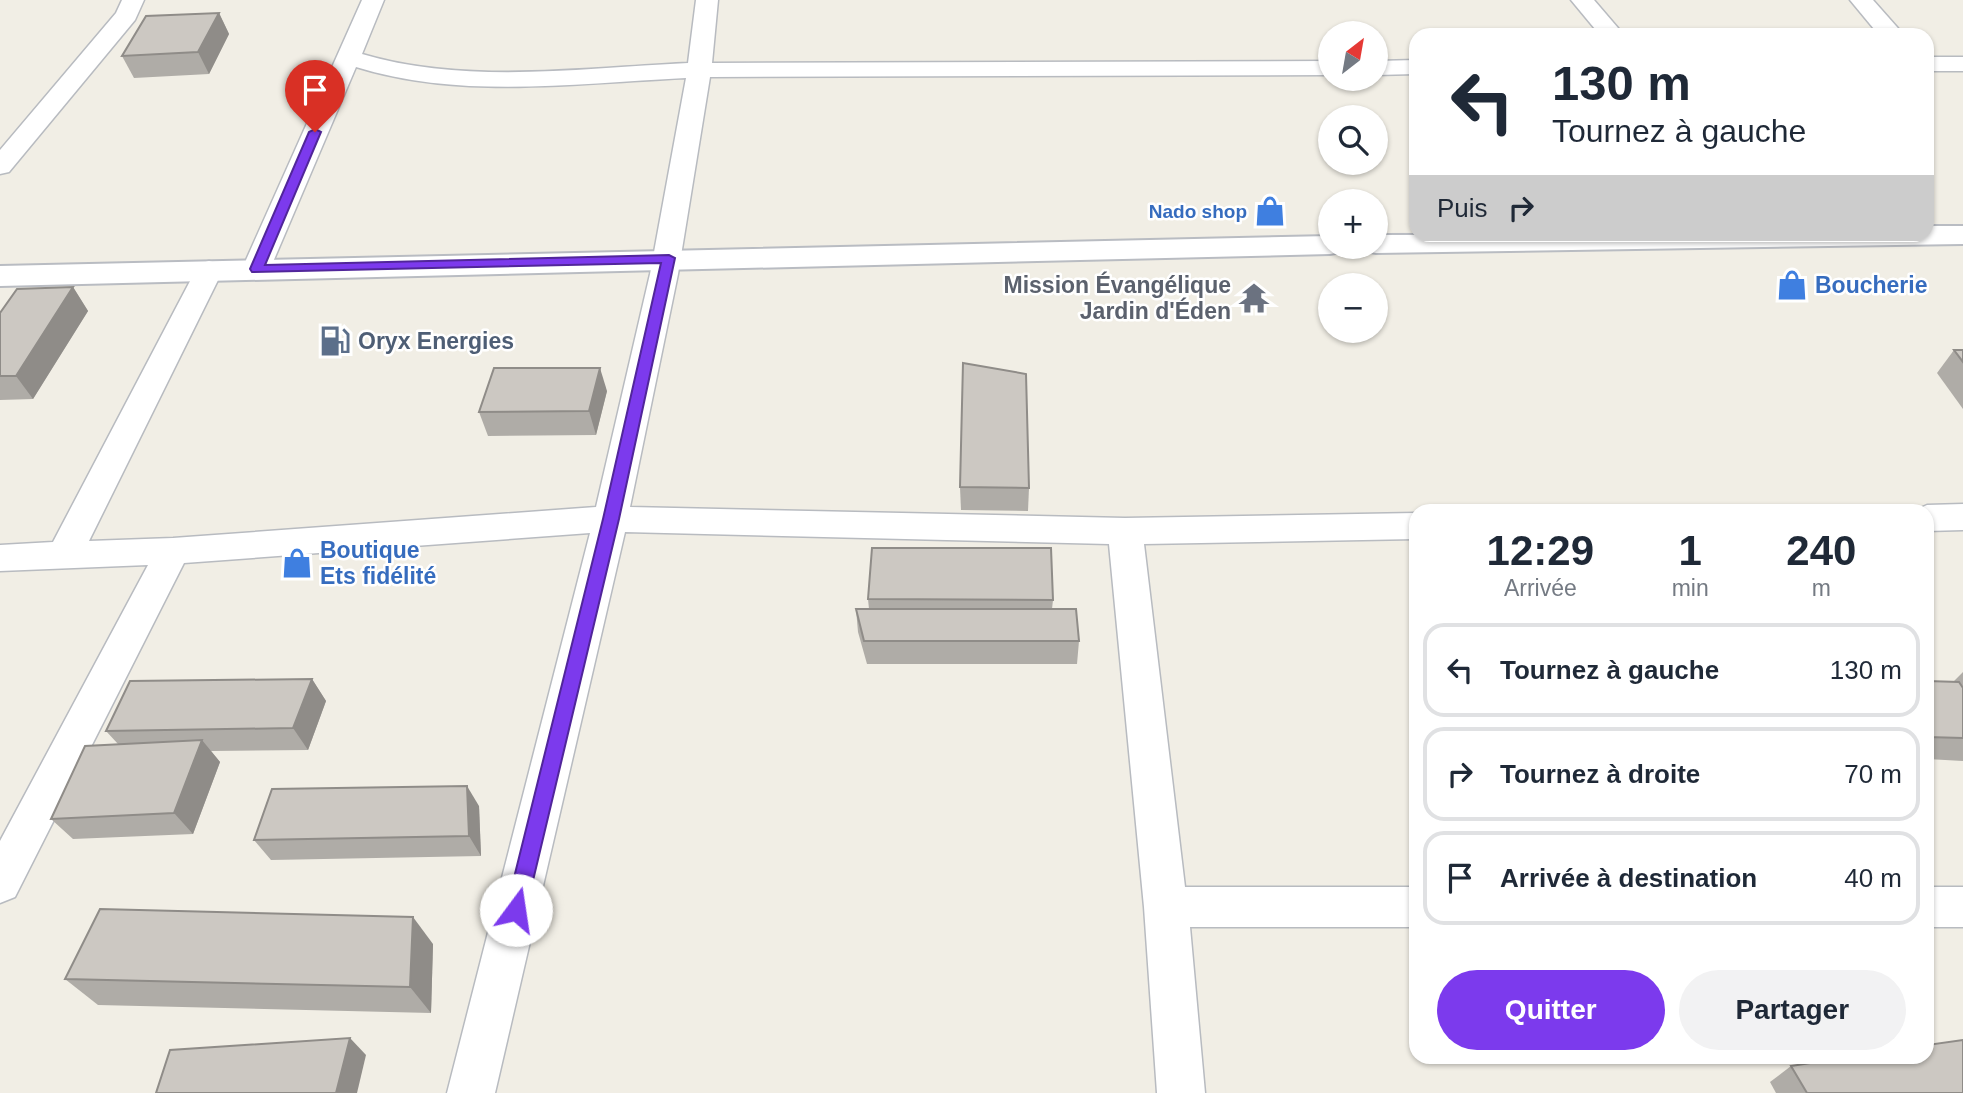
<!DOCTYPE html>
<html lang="fr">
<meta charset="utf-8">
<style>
:root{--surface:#fff;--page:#f2f2f3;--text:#1f2937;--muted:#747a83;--line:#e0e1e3;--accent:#7c3aed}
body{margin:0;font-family:Helvetica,sans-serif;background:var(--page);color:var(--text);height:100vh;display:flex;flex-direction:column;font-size:26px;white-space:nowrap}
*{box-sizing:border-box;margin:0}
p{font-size:23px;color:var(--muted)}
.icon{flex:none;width:38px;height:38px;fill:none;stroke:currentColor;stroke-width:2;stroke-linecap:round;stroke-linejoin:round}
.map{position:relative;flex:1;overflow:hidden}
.side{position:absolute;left:1409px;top:504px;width:525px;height:560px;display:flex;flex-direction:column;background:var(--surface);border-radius:21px;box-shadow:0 2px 5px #0004}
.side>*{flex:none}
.top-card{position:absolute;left:1409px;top:28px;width:525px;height:214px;border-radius:21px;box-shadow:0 2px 5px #0004;background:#fff;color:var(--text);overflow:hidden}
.needle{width:46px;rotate:31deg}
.controls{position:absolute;left:1318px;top:21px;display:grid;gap:14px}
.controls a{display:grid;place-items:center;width:70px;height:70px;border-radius:50%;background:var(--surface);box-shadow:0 2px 5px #0004;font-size:35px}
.pin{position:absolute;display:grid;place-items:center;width:60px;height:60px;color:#fff;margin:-72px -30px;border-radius:50% 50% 50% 0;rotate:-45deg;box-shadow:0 0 7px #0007}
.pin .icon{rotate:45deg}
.me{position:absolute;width:77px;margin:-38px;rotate:14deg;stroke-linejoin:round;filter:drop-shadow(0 0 5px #0008)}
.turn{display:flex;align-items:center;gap:24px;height:147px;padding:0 28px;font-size:32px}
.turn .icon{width:91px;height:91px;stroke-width:2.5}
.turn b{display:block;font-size:49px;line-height:60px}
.then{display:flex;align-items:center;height:66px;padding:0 28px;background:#0003;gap:14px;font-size:26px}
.eta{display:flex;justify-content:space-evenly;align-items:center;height:119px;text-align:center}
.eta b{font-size:42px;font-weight:700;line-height:49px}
.action{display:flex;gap:14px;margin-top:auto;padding:14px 28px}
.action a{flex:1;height:80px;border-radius:42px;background:var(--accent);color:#fff;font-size:28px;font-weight:700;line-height:80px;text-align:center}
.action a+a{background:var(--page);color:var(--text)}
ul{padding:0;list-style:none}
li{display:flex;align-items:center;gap:21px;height:94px;margin:0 14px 10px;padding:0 14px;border:4px solid var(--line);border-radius:21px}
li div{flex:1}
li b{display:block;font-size:26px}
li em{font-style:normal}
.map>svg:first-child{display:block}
</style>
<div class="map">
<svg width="1963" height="1093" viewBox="0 0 1963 1093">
<rect width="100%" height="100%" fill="#f1eee5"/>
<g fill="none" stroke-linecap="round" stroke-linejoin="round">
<g stroke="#b8bbc0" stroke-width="3">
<g id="street">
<polygon points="122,0 144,0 135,20 9,172 0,174 0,150 116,13"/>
<path d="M362,0H384L362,54C466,85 581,68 688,63L696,0H718L712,63L1330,61V75L710,77L678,274L630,507L1125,518L1416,513V539L1144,544L1185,887H1416V927H1190L1205,1093H1157L1144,907L1109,544L625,532L495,1093H447L590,533L184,563L15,897L0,903V841L148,565L0,571V545L53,542L199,264L209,261L219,264L223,270L89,541L173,538L596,507L650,274L686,78C577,83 462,100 356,67L270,269L266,275L256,278L246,275L242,269Z"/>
<polygon points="1571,0 1594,0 1624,35 1600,35"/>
<polygon points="1850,0 1873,0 1904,35 1879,35"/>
<rect x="1927" y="57" width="36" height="14"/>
<polygon points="1416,60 1416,74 1376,75 1376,61"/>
<polygon points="1963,504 1963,530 1927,531 1927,511 1914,511 1927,505"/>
<rect x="1927" y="887" width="36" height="40"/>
</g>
</g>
<g stroke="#b9bcc2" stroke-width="4">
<g id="secondary">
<polygon points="1927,226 1963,226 1963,244 1376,253 1365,251 1362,247 1376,247 1376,235 1927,234"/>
<polygon points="1330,236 1330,247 1344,247 1341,252 1330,254 0,286 0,266"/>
</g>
</g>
<use href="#street" fill="#fff" fill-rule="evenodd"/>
<use href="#secondary" fill="#fff" fill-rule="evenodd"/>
</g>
<g fill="#afaca7">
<polygon points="219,13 229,34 209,74 134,78 122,56"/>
<polygon points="73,287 88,311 33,399 0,400 0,313"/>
<polygon points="1954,350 1963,350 1963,409 1937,373"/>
<polygon points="607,391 596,435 488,436 479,412"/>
<polygon points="960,487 1029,488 1028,511 961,510"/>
<polygon points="868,599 1053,600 1052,609 1079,641 1077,664 867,664 858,632 856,609 869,609"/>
<polygon points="1963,672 1963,761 1927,759 1927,681 1953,682"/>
<polygon points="312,679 326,701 308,750 211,751 220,762 193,834 73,839 51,819 118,744 106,731"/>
<polygon points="479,806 481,856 271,860 254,840"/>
<polygon points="433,944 431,1013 98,1005 65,979"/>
<polygon points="1791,1066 1963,1093 1776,1093 1770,1082"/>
</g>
<g fill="#8f8c88">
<polygon points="219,13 229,34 209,74 198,52"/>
<polygon points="73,287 88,311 33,399 16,376"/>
<polygon points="600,368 607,391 596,435 589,411"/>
<polygon points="312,679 326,701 308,750 293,728"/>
<polygon points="202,740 220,762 193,834 174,813"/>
<polygon points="467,786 479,806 481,856 469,836"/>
<polygon points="413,917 433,944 431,1013 410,987"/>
<polygon points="350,1038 366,1055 357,1093 336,1093"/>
</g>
<g fill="#ccc8c2" stroke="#8f8c88" stroke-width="2">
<polygon points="219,13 198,52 122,56 146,16"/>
<polygon points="73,287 16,376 0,376 0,313 17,289"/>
<polygon points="1954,350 1963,350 1963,362"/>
<polygon points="963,363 1026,374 1029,488 960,487"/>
<polygon points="494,368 600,368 589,411 479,412"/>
<polygon points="872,548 1051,548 1053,600 868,599"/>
<polygon points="856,609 1076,609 1079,641 864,641"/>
<polygon points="312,679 293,728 106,731 130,681"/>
<polygon points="1927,681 1959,682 1963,688 1963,738 1927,737"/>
<polygon points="202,740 174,813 51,819 85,746"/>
<polygon points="467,786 469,836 254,840 272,789"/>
<polygon points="100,909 413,917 410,987 65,979"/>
<polygon points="350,1038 336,1093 156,1093 170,1050"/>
<polygon points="1963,1040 1963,1093 1807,1093 1791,1066 1849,1057 1927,1057 1927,1045"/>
</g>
<polygon fill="#7c3aed" stroke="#51269a" stroke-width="2" points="315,129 321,132 265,265 669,255 675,258 619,519 526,910 523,917 516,920 509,917 506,910 603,519 661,263 252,272 250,269 309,132"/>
<defs>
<g id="shop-bare" transform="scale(2.415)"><path d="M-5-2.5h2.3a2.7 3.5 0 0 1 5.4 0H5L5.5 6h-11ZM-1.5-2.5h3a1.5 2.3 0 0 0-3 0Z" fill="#3f7fe0" stroke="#fff" stroke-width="2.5" paint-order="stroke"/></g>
<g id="temple-bare" transform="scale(2.415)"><path d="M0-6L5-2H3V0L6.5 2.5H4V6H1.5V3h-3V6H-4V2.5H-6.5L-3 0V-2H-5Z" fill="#6b7280" stroke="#fff" stroke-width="2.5" paint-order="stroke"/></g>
<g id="fuel-bare" transform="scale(2.415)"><path d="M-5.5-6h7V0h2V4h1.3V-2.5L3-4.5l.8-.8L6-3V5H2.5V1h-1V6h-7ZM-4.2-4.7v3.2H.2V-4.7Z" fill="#5c6f8a" stroke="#fff" stroke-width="2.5" paint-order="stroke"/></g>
</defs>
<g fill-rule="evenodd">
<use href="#shop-bare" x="1270" y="211"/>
<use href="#shop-bare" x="1792" y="285"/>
<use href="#temple-bare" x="1254" y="298"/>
<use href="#fuel-bare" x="335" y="341"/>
<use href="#shop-bare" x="297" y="563"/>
</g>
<g text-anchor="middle" stroke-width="5" stroke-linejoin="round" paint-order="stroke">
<g font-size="19" font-weight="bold" fill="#366cbe" stroke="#fff" text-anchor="end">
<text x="1247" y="218">Nado shop</text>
</g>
<g font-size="23" font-weight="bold" fill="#5b616d" stroke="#fff" text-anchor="end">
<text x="1231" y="293">Mission Évangélique<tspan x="1231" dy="26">Jardin d'Éden</tspan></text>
</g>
<g font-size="23" font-weight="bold" fill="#366cbe" stroke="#fff" text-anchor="start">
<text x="1815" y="293">Boucherie</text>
<text x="320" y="558">Boutique<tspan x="320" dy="26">Ets fidélité</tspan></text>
</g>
<g font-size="23" font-weight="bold" fill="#4e5e75" stroke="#fff" text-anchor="start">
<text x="358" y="349">Oryx Energies</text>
</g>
</g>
</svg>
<div class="controls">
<a><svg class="needle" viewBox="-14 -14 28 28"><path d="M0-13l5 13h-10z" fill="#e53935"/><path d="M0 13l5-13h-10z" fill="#747a83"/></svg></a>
<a><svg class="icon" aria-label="search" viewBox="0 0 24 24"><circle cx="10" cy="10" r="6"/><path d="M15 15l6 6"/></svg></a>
<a>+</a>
<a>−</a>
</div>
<div class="pin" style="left:315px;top:132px;background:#d93025"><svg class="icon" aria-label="arrive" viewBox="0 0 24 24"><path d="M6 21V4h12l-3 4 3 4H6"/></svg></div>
<svg class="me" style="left:516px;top:910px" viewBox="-20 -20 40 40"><circle r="19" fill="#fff"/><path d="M0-13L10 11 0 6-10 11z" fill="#7c3aed"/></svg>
<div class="top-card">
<div class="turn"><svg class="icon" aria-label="left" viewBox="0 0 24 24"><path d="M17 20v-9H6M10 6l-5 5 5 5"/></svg><div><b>130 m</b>Tournez à gauche</div></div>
<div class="then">Puis<svg class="icon" aria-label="right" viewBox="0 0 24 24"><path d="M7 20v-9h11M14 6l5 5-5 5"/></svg></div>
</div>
<section class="side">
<div class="eta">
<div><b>12:29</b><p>Arrivée</p></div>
<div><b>1</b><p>min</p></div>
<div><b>240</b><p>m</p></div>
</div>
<ul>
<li><svg class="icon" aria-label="left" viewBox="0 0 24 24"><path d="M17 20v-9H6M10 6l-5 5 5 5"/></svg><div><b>Tournez à gauche</b></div><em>130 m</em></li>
<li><svg class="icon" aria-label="right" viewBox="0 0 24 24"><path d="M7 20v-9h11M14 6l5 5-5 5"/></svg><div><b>Tournez à droite</b></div><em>70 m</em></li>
<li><svg class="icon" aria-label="arrive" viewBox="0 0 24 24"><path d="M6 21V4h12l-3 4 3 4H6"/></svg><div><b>Arrivée à destination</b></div><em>40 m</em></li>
</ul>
<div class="action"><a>Quitter</a><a>Partager</a></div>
</section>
</div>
